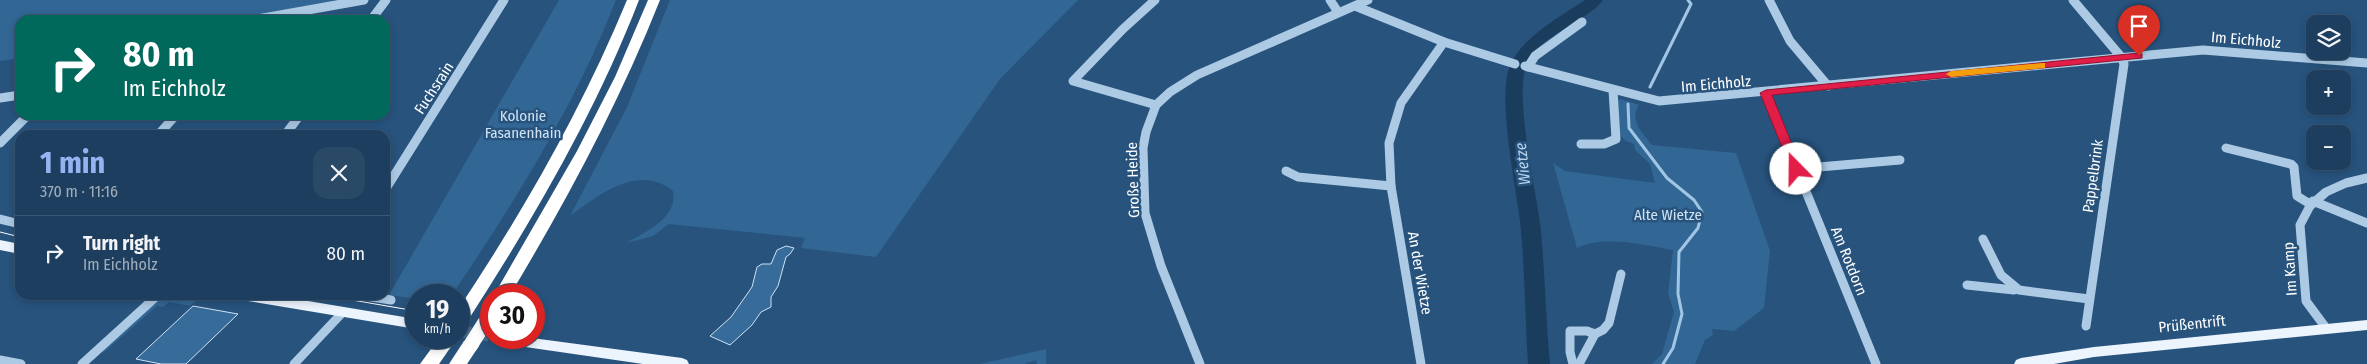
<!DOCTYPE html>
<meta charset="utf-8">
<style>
:root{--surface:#1d3e5e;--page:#2a4967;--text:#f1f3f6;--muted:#a0aebc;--line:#3b5773;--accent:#95b2f1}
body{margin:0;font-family:"Fira Sans Condensed",sans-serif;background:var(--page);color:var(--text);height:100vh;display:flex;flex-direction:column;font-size:19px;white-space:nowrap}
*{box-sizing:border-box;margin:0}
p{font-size:16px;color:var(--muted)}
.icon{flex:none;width:28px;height:28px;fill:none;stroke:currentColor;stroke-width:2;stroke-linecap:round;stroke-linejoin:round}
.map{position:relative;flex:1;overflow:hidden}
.side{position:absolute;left:15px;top:130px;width:375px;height:170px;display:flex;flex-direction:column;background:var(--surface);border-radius:15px;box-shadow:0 2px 8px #0003,0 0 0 1px var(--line)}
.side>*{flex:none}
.banner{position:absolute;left:15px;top:15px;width:375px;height:105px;border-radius:15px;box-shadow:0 2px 8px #0003,0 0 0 1px var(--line);background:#00695c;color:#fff;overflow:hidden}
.fabs{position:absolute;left:2306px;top:15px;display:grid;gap:10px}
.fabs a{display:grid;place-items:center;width:45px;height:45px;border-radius:10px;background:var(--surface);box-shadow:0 2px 8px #0003,0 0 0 1px var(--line);font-size:25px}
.speed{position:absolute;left:405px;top:284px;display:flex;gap:10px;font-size:25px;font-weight:700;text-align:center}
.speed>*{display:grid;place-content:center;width:65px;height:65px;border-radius:50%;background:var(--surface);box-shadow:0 2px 8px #0003,0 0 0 1px var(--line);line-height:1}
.speed small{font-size:12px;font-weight:400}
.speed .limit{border:8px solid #d22;background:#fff;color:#111}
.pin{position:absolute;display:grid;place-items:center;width:42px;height:42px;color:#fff;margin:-51px -21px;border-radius:50% 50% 50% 0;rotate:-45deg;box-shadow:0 0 5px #0007}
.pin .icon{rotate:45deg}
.me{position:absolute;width:55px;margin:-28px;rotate:338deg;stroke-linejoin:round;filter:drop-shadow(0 0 4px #0008)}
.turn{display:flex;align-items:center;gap:18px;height:105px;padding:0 25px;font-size:22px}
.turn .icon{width:65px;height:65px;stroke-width:2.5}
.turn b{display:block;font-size:35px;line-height:42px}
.round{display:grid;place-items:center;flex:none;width:52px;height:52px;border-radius:15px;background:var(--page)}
.headline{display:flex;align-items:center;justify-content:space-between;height:85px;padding:0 25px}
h1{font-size:30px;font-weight:700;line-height:38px;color:var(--accent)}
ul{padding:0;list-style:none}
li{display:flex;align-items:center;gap:15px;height:75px;padding:0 25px;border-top:1px solid var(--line)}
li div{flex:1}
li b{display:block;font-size:19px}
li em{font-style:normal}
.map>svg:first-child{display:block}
</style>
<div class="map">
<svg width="2367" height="364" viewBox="0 0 2367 364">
<rect width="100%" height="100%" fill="#27537d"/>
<g fill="#326694">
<polygon points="0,0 364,0 252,20 20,20 20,58 0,61"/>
<path d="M559,0H616C575,106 515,201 452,295H416V299L389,295Z"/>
<path d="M670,0H1078L1000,79L876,257L801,248L805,238L669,224L653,236L626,243C645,232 678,218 673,191C638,163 599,195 570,216L627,107Z"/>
<path d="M1621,99L1639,105C1629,120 1642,133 1652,145L1736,153L1770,251L1764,308L1734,331L1712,329L1713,335L1705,340L1695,364H1652L1662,354L1674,312L1668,293L1673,250C1643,245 1604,235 1577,248L1553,163L1565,171L1655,183L1650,164L1635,150L1634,144L1626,141L1619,134L1618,100Z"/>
<polygon points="169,296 197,300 190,306 169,302 163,307 157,306 103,353 103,350 161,298"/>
<polygon points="1046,349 1046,364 1037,364 1036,360 1024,364 980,364"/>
</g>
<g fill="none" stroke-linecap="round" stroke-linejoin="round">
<g stroke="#a1c6e5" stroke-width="3">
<polyline points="1650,87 1691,4 1688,0"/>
<polyline points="1628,104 1629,128 1667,178 1694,200 1702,212 1698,228 1679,252 1678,294 1682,314 1673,348 1663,364"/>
</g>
<path fill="#1b3d5d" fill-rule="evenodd" d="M1585,0H1603C1589,20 1538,37 1527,62C1513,97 1537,191 1541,231C1545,276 1546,320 1550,364H1528C1525,320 1525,275 1521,231C1518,192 1494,92 1512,61C1527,34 1560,17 1585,0Z"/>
</g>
<g fill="#376b99" stroke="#cfe2f4">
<polygon points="786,246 794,248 790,254 786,257 778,286 771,297 771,307 761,312 752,325 730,345 710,336 731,317 752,287 757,267 762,264 771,264 777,250"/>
<polygon points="193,306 238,314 186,364 161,364 136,359"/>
</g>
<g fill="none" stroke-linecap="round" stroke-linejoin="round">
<polyline stroke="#476d90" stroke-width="12" stroke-dasharray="12 6" stroke-linecap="butt" points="459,331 491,336"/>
<g stroke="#accae4" stroke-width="9">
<polyline points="1155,0 1123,29 1073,81 1156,105"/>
<polyline points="1330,0 1338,12"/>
<polyline points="1769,0 1790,41 1828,86"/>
<polyline points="2073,0 2122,58 2124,64 2086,326"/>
<polyline points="1355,6 1444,42 1515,64"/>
<polyline points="252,20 364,0"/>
<polyline points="371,20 386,0"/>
<polyline points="1525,66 1659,101 2203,50 2367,63"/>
<polyline points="1528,67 1535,56 1582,22"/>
<polyline points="1766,93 1876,364"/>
<polyline points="0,98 20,95"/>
<polyline points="158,135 176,115"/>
<polyline points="285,135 300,115"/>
<polyline points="0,143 28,115"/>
<polyline points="1581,144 1604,144 1616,139 1613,90"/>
<polyline points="2226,148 2291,164 2294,167 2297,196 2310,204"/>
<polyline points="1796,169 1900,160"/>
<polyline points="1286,171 1298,177 1391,186"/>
<polyline points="385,190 504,0"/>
<polyline points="2313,201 2367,223"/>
<polyline points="0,219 20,224"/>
<polyline points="1983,239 2001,275 2019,290 2089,299"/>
<polyline points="1967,285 2014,290"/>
<polyline points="359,295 391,300"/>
<polyline points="2326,328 2306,301 2300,225 2310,206 2326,192 2346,183 2367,178"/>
<polyline points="0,360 21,364"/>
<polyline points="82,364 158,295"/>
<polyline points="294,364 343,312"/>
<polyline points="1200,364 1161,266 1145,213 1143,148 1146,132 1156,105 1170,92 1197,75 1368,0"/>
<polyline points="1421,364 1391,186 1389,143 1401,103 1444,42"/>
<polyline points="1573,364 1570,352 1570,331 1587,331 1595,334"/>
<polyline points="1579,364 1595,334 1603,330 1609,323 1621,274"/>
</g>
<g fill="#ecf4fd" fill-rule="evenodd">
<polygon points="0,240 20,244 20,254 0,250"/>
<polygon points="235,295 272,295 416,319 416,329 242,300 237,299"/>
<polygon points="2367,320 2367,330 2094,357 2054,364 2014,364 2016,360 2021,358 2094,347"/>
<polygon points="491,337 532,338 682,358 687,360 689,364 643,364 498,343 493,342"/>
</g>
<g fill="#fff" fill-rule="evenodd">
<path d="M627,0H639C594,116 532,221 465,325L459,327V308C524,210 582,109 627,0Z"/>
<path d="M648,0H660C619,103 567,200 510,295H494L577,151L615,77Z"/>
<polygon points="439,338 457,338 439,364 420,364"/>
<polygon points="470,340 476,341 479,346 467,364 449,364 464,341"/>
</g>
<g stroke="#fff" stroke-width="1">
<polyline points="0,232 20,237"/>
<polyline points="309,295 329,296"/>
<polyline points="323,295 416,311"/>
</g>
<polyline stroke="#fff" stroke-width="15" points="470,346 491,313"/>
</g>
<polygon fill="#e11d48" stroke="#92132f" points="2139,53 2142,54 2142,58 1772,95 1802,169 1796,172 1791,169 1760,93 1766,90"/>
<polygon fill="#f59e0b" points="2042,63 2045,63 2045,68 1951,77 1946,74 1951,71"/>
<g text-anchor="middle" stroke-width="5" stroke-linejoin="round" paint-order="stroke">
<g font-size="15" fill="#fff" stroke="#27537d">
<text transform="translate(2246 40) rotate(5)" y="5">Im Eichholz</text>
<text transform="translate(1716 84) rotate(-5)" y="5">Im Eichholz</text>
<text transform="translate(434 88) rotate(-57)" y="5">Fuchsrain</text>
<text transform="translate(2093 176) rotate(-82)" y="5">Pappelbrink</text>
<text transform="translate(1133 180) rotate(-92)" y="5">Große Heide</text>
<text transform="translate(1849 261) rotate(68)" y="5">Am Rotdorn</text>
<text transform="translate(2290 269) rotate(-94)" y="5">Im Kamp</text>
<text transform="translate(1420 273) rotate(80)" y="5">An der Wietze</text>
<text transform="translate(2192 324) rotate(-6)" y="5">Prüßentrift</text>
</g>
<g font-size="15" fill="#cfe2f4" stroke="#27537d">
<text x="523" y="121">Kolonie<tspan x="523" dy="17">Fasanenhain</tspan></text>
<text x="1668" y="220">Alte Wietze</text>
</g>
<g font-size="16" font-style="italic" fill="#b7d4ec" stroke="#27537d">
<text transform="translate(1522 164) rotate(-96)" y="6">Wietze</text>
</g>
</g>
</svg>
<div class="fabs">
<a><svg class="icon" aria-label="layers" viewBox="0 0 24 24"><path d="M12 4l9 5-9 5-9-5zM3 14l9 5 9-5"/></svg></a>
<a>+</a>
<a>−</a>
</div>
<div class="speed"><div>19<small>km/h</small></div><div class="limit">30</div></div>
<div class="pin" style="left:2139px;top:56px;background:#d93025"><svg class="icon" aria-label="arrive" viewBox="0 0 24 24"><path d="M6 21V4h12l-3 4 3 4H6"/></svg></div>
<svg class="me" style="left:1796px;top:169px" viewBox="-20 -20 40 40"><circle r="19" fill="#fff"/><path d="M0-13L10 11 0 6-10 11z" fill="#e11d48"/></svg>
<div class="banner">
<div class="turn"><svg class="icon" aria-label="right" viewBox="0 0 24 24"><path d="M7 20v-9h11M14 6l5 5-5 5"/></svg><div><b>80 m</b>Im Eichholz</div></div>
</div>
<section class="side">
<div class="headline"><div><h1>1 min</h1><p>370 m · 11:16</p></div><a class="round"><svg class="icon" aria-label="close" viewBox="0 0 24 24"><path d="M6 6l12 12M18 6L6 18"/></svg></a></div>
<ul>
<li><svg class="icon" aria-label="right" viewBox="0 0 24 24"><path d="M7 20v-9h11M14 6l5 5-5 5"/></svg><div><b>Turn right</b><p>Im Eichholz</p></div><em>80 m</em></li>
</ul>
</section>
</div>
